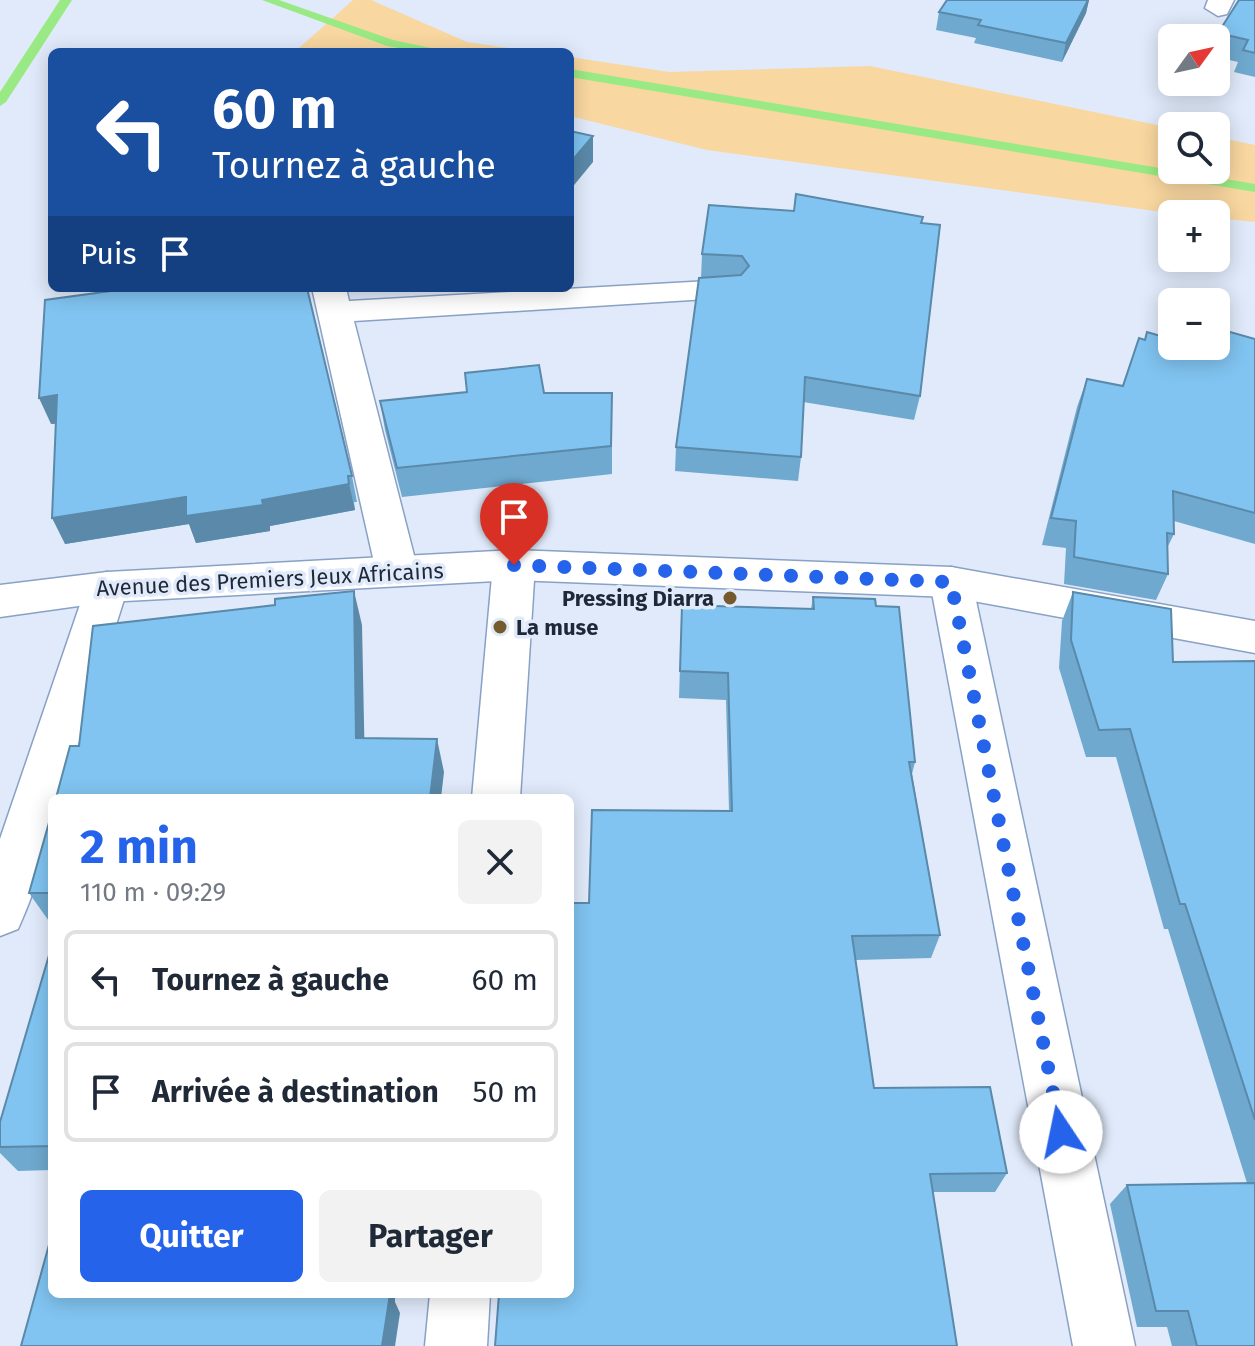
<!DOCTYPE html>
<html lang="fr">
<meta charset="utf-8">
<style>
:root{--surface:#fff;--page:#f2f2f3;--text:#1f2937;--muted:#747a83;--line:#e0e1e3;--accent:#2563eb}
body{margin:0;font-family:"Fira Sans",sans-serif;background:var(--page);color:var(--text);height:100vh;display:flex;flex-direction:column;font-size:30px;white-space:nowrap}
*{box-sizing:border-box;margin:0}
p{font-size:26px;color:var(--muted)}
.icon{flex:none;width:44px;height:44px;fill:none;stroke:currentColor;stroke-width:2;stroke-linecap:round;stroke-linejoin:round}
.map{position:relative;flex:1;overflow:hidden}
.details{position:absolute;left:48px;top:794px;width:526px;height:504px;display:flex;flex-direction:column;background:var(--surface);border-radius:12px;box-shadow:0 4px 20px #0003}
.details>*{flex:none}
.banner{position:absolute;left:48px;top:48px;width:526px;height:244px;border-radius:12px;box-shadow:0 4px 20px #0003;background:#1a4fa0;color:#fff;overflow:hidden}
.needle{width:52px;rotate:57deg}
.tools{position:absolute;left:1158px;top:24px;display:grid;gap:16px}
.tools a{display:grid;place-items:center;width:72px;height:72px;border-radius:12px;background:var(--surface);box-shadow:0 4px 20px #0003;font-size:40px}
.pin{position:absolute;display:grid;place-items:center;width:68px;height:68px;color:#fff;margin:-82px -34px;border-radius:50% 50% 50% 0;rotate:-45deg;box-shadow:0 0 8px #0007}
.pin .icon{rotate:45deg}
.me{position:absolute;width:88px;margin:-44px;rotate:349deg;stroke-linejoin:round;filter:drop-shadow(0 0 6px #0008)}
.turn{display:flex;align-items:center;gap:28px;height:168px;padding:0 32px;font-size:36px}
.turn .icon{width:104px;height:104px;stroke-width:2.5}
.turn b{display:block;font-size:56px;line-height:68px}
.then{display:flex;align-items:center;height:76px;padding:0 32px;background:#0003;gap:16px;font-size:30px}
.round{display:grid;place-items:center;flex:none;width:84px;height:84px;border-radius:12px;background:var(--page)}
.summary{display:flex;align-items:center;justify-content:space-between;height:136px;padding:0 32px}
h1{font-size:48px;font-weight:700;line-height:60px;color:var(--accent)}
.primary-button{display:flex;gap:16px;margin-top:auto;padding:16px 32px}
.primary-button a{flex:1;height:92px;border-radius:12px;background:var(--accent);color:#fff;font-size:32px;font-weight:700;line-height:92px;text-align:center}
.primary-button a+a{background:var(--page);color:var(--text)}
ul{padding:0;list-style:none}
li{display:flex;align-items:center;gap:24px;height:100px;margin:0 16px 12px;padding:0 16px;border:4px solid var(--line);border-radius:12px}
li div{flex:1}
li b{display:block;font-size:30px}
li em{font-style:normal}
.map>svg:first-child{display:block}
</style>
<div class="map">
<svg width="1255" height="1346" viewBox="0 0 1255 1346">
<rect width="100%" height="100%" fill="#e0eafa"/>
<g fill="#f9d7a0">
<polygon points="353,0 371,0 467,42 535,52 314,52 299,48"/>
<polygon points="570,57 669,72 870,66 1172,128 1172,170 1216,170 1216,137 1255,145 1255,222 1216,218 1216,214 1177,214 707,150 570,116"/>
</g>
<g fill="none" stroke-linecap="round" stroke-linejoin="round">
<g fill="#99ea84" fill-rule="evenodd">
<polygon points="60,0 72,0 6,102 0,106 0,92"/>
<polygon points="262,0 279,0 393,40 450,52 422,52 387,46"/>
<polygon points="570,69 1255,184 1255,192 570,77"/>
</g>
<g stroke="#89a1c5" stroke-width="3">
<g id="street">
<polygon points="1208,0 1234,0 1227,14 1218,16 1205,8"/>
<polygon points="727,280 739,283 744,290 739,297 354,321 418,571 412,582 397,586 382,582 376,571 312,288 346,288 349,301"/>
<polygon points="514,550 529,554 535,565 520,798 472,798 493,565 499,554"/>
<polygon points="951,567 966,571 972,582 1135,1346 1073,1346 930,582 936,571"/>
<path d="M107,572L122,576L128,587L61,798H52C52,842 36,889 18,929L0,936V839L86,587L92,576Z"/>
<polygon points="430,1294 490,1294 487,1346 425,1346"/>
</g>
</g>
<g stroke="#89a1c5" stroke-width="3">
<polygon id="secondary" points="514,550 951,567 1255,621 1255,653 951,597 514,580 107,602 0,617 0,585 107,572"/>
</g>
<use href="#street" fill="#fff" fill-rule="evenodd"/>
<use href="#secondary" fill="#fff" fill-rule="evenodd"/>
</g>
<g fill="#6fa9cf">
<polygon points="947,0 1089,0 1086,13 1062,62 974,43 976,38 936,30 939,12"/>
<polygon points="1255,0 1255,77 1234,72 1238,62 1216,57 1216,39 1218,33"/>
<polygon points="794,211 923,217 922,223 920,396 914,420 803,402 801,457 798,481 675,471 676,447 701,278 702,254"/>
<polygon points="133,288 352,476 357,502 354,502 355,510 270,526 270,531 196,543 189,524 65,544 56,424 51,424"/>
<polygon points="1139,338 1172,346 1255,339 1255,544 1174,521 1174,534 1167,548 1168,574 1156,600 1064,584 1066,548 1042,545 1077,407 1087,379 1122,386"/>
<polygon points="544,393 612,422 612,474 402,497 385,430 380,401"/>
<polygon points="1073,592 1173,662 1255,661 1255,1346 1172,1346 1167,1327 1137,1327 1110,1204 1127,1185 1247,1183 1168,929 1164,929 1116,757 1086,757 1059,668 1062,621"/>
<polygon points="813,597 876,606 915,762 912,774 940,935 931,958 856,960 874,1088 1007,1173 995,1192 933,1192 570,1294 589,903 729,811 726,700 679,698 682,605 811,609"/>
<polygon points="52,812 52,924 51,924 29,893"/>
<polygon points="52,945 52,1170 18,1171 0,1153 0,1122"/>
</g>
<g fill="#5a89a9">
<polygon points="1088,0 1089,0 1086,13 1062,62 1066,43"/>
<polygon points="593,136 593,162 570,190 570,163"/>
<polygon points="57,395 68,422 51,424 39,398"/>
<polygon points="349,484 355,510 270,526 270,531 196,543 189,524 65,544 52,518 186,497 262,500"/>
<polygon points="354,591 362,625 365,771 356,738"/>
<polygon points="437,739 444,772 441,798 430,798"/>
<polygon points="383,1294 395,1294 395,1302 400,1313 395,1346 382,1346"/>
</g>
<g fill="#81c4f1" stroke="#5a89a9" stroke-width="2">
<polygon points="947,0 1088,0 1066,43 978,25 981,20 939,12"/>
<polygon points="1239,0 1255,0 1255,53 1243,50 1248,40 1218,33"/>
<polygon points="570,131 593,136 570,163"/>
<polygon points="796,194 923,217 921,223 940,225 920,396 805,377 801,457 676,447 699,278 741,275 749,266 742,256 702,254 709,205 794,211"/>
<polygon points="133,288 307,288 352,476 348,476 349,484 262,500 263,505 186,516 186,497 52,518 57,395 39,398 45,300"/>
<polygon points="1167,327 1172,328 1172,346 1216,346 1216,328 1255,339 1255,513 1173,491 1174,534 1167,533 1168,574 1074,557 1076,521 1051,518 1087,379 1123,386 1139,338 1145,340 1147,332 1164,337"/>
<polygon points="539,365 544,393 612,393 611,446 397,468 380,401 467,392 465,373"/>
<polygon points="354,591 356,738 437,739 430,798 56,798 70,746 79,746 93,626 275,605 275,599"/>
<polygon points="1073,592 1171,609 1173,662 1255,661 1255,1120 1185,904 1180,904 1130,729 1099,730 1071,640"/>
<polygon points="813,597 875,599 876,606 899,607 915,762 909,762 940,935 852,936 874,1088 990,1087 1007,1173 930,1174 957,1346 495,1346 499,1294 570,1294 570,903 589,903 592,810 732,811 728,673 680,671 682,605 814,609"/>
<polygon points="52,812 52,893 29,893"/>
<polygon points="52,945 52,1146 0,1147 0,1122"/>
<polygon points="1255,1183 1255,1346 1197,1346 1188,1311 1156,1311 1127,1185"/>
<polygon points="52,1234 52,1294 390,1294 382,1346 21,1346"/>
</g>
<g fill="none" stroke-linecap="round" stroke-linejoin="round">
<polyline stroke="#2563eb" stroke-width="14" stroke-dasharray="0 25.2" points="514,565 951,582 1061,1132"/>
</g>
<g fill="#755a2c" stroke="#e0eafa" stroke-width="3">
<circle cx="730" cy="598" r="8"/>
<circle cx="500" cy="627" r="8"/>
</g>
<g text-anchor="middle" stroke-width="7" stroke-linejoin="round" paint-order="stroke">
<g font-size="22" fill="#1f2837" stroke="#e0eafa">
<text transform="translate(270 579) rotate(-3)" y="8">Avenue des Premiers Jeux Africains</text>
</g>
<g font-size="22" font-weight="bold" fill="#1f2837" stroke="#e0eafa" text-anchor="end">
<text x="714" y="606">Pressing Diarra</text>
<text x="516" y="635" text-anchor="start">La muse</text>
</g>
</g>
</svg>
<div class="tools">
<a><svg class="needle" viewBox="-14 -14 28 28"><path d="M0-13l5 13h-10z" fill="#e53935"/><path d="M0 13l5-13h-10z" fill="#747a83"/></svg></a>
<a><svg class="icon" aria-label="search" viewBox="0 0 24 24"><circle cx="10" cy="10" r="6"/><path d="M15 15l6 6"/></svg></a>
<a>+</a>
<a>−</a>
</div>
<div class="pin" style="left:514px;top:565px;background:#d93025"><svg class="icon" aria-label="arrive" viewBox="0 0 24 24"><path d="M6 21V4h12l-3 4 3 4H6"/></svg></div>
<svg class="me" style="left:1061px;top:1132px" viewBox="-20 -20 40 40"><circle r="19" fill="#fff"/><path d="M0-13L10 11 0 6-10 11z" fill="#2563eb"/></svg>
<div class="banner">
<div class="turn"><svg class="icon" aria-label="left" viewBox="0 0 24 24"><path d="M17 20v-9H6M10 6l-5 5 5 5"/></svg><div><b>60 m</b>Tournez à gauche</div></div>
<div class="then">Puis<svg class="icon" aria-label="arrive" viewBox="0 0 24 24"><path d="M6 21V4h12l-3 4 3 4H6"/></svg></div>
</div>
<section class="details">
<div class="summary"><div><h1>2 min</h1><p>110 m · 09:29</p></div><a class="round"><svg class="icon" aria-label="close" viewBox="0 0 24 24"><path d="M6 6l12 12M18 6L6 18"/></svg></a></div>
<ul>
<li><svg class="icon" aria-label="left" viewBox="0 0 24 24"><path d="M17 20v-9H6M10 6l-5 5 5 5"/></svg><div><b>Tournez à gauche</b></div><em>60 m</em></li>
<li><svg class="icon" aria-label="arrive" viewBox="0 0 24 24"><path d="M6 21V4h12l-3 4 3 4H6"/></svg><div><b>Arrivée à destination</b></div><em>50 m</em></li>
</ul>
<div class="primary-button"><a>Quitter</a><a>Partager</a></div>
</section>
</div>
